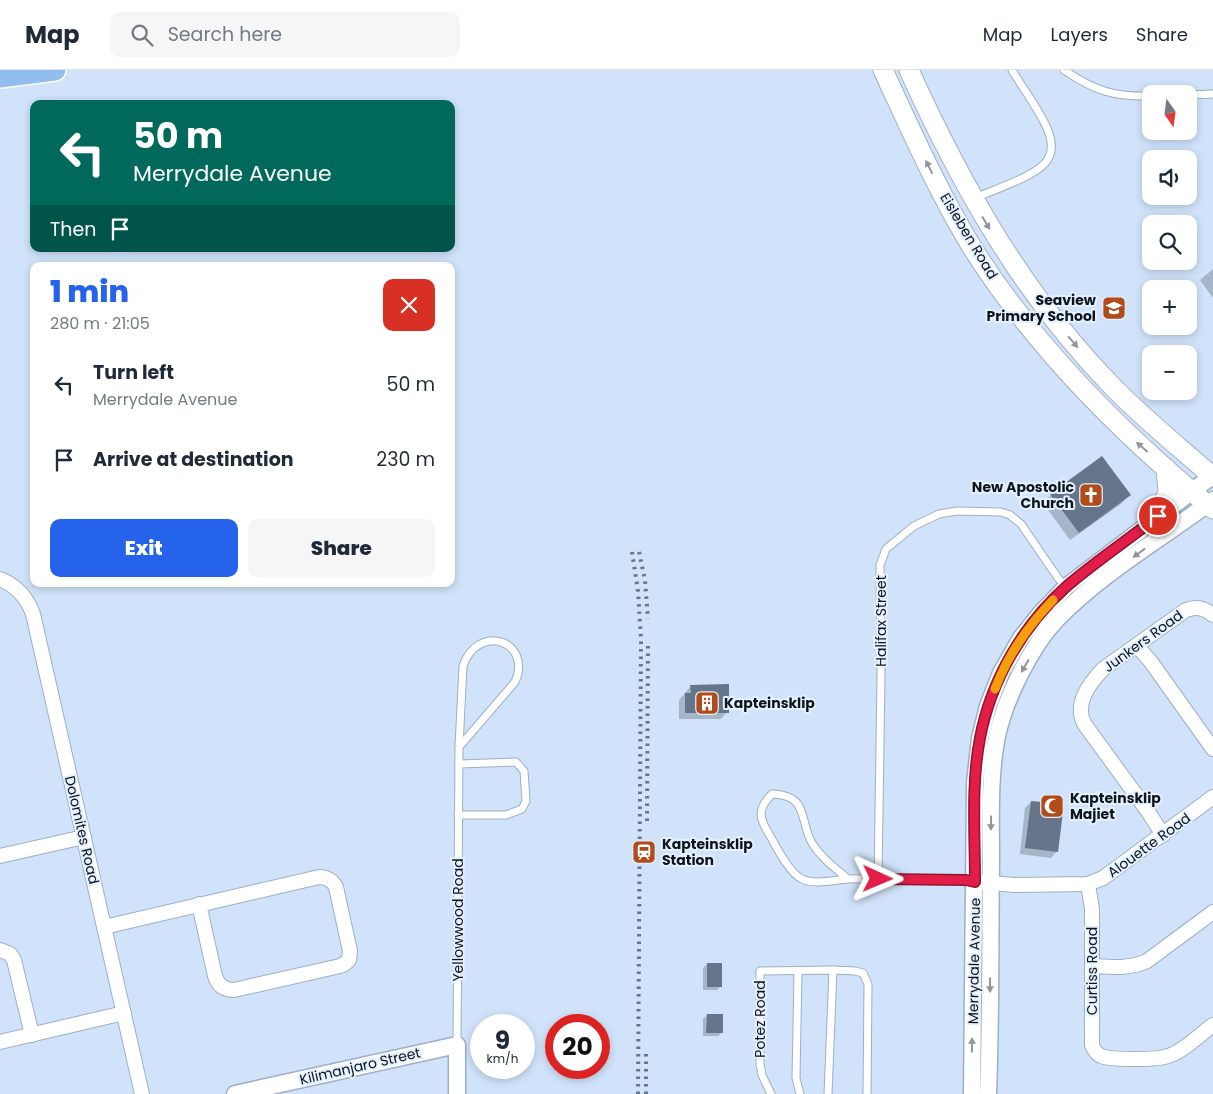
<!DOCTYPE html>
<meta charset="utf-8">
<style>
:root{--surface:#fff;--page:#f6f6f7;--text:#1f2937;--muted:#747a83;--line:#e0e1e3;--accent:#2563eb}
body{margin:0;font-family:Poppins,sans-serif;background:var(--page);color:var(--text);height:100vh;display:flex;flex-direction:column;font-size:19px;white-space:nowrap}
*{box-sizing:border-box;margin:0}
p{font-size:16px;color:var(--muted)}
.icon{flex:none;width:28px;height:28px;fill:none;stroke:currentColor;stroke-width:2;stroke-linecap:round;stroke-linejoin:round}
.map{position:relative;flex:1;overflow:hidden}
.details{position:absolute;left:30px;top:192px;width:425px;height:325px;display:flex;flex-direction:column;background:var(--surface);border-radius:10px;box-shadow:0 2px 8px #0003}
.details>*{flex:none}
.hud{position:absolute;left:30px;top:30px;width:425px;height:152px;border-radius:10px;box-shadow:0 2px 8px #0003;background:#00695c;color:#fff;overflow:hidden}
.needle{width:32px;rotate:166deg}
.buttons{position:absolute;left:1142px;top:15px;display:grid;gap:10px}
.buttons a{display:grid;place-items:center;width:55px;height:55px;border-radius:10px;background:var(--surface);box-shadow:0 2px 8px #0003;font-size:25px}
.speed{position:absolute;left:470px;top:944px;display:flex;gap:10px;font-size:25px;font-weight:700;text-align:center}
.speed>*{display:grid;place-content:center;width:65px;height:65px;border-radius:50%;background:var(--surface);box-shadow:0 2px 8px #0003;line-height:1}
.speed small{font-size:12px;font-weight:400}
.speed .limit{border:8px solid #d22;background:#fff;color:#111}
.pin{position:absolute;display:grid;place-items:center;width:42px;height:42px;color:#fff;margin:-21px;border:2px solid #fff;border-radius:50%;box-shadow:0 1px 5px #0007}
.me{position:absolute;width:55px;margin:-28px;rotate:91deg;stroke-linejoin:round;filter:drop-shadow(0 0 4px #0008)}
.turn{display:flex;align-items:center;gap:18px;height:105px;padding:0 20px;font-size:22px}
.turn .icon{width:65px;height:65px;stroke-width:2.5}
.turn b{display:block;font-size:35px;line-height:42px}
.then{display:flex;align-items:center;height:48px;padding:0 20px;background:#0003;gap:10px;font-size:19px}
.round{display:grid;place-items:center;flex:none;width:52px;height:52px;border-radius:10px;background:var(--page)}
.head{display:flex;align-items:center;justify-content:space-between;height:85px;padding:0 20px}
h1{font-size:30px;font-weight:800;line-height:38px;color:var(--accent)}
.cta{display:flex;gap:10px;margin-top:auto;padding:10px 20px}
.cta a{flex:1;height:58px;border-radius:10px;background:var(--accent);color:#fff;font-size:20px;font-weight:800;line-height:58px;text-align:center}
.cta a+a{background:var(--page);color:var(--text)}
ul{padding:0;list-style:none}
li{display:flex;align-items:center;gap:15px;height:75px;padding:0 20px}
li div{flex:1}
li b{display:block;font-size:19px}
li em{font-style:normal}
header{display:flex;align-items:center;gap:30px;box-sizing:border-box;height:70px;padding:0 25px;background:var(--surface);border-bottom:1px solid var(--line)}
header strong{font-size:24px}
nav{display:flex;gap:28px;margin-inline-start:auto;font-size:18px}
.search{width:350px;height:45px;background:var(--page);display:flex;align-items:center;gap:12px;box-sizing:border-box;padding:0 18px;border-radius:10px;color:var(--muted);font-size:19px}
.map>svg:first-child{display:block}
</style>
<header>
<strong>Map</strong>
<div class="search"><svg class="icon" aria-label="search" viewBox="0 0 24 24"><circle cx="10" cy="10" r="6"/><path d="M15 15l6 6"/></svg>Search here</div>
<nav><a>Map</a><a>Layers</a><a>Share</a></nav>
</header>
<div class="map">
<svg width="1213" height="1024" viewBox="0 0 1213 1024">
<rect width="100%" height="100%" fill="#d0e3fa"/>
<g fill="#0003">
<polygon points="1213,199 1213,228 1200,210"/>
<polygon points="1051,425 1129,425 1121,434 1070,470 1043,433"/>
<polygon points="691,616 727,642 721,649 679,649 679,630"/>
<polygon points="1031,732 1057,781 1051,788 1020,784 1025,738"/>
<polygon points="707,894 721,916 717,920 703,920 703,898"/>
<polygon points="707,945 722,962 718,966 703,966 703,949"/>
</g>
<g fill="#65758a">
<polygon points="1102,386 1131,425 1079,463 1050,424"/>
<polygon points="729,614 729,643 685,643 685,623 691,623 690,615"/>
<polygon points="1031,731 1064,734 1058,782 1025,778"/>
<rect x="707" y="893" width="15" height="24"/>
<polygon points="707,944 723,944 723,963 706,963"/>
</g>
<g fill="none" stroke-linecap="round" stroke-linejoin="round">
<g stroke="#9dafc4" stroke-width="9">
<g id="service">
<path d="M1064,0C1095,21 1114,27 1151,26"/>
<polyline points="1189,25 1213,24"/>
<path d="M975,128C993,120 1040,105 1048,89C1055,77 1050,63 1044,52C1035,34 1022,17 1012,0"/>
<polyline points="458,745 506,745 522,739 526,731 524,701 516,692 459,694"/>
<path d="M848,809C835,798 821,788 812,773C799,750 809,725 772,724C758,738 758,747 769,764C776,776 789,803 802,809C815,815 834,810 848,809C887,808 926,811 966,810L974,812"/>
<polyline points="878,809 881,607 880,495 886,479 914,456 939,444 957,441 1001,442 1010,445 1021,454 1058,508 1067,518"/>
<polyline points="798,901 796,1008 800,1024"/>
<path d="M457,975L459,677L463,596C478,552 533,571 515,612L459,677"/>
<polyline points="771,1024 762,1005 760,994 760,901 833,900 855,901 863,903 868,914 867,1024"/>
<polyline points="828,1024 833,900"/>
</g>
</g>
<g stroke="#9dafc4" stroke-width="16">
<g id="minor">
<path d="M0,509C17,516 27,527 33,544L142,1024"/>
<polyline points="1137,576 1151,592 1213,679"/>
<path d="M1163,765L1147,740L1085,655C1073,635 1089,614 1103,599L1186,540C1197,536 1204,538 1213,545"/>
<polyline points="0,786 84,767"/>
<polyline points="981,812 1014,815 1088,814 1103,808 1213,727"/>
<path d="M1088,814L1092,839V975C1094,980 1096,984 1101,986C1110,990 1159,990 1168,986C1184,981 1199,965 1213,955"/>
<path d="M104,857L319,807C327,807 332,810 336,817L350,881L349,890L343,895L340,896L234,920C225,920 218,916 215,906L199,834"/>
<polyline points="0,880 10,884 14,890 32,965"/>
<path d="M1093,896C1112,897 1129,899 1147,891L1213,842"/>
<polyline points="0,972 124,943"/>
</g>
</g>
<g stroke="#9dafc4" stroke-width="19">
<g id="tertiary">
<polyline points="235,1024 457,975 457,1024"/>
<polyline points="972,1024 975,713 980,668 988,636 1001,603 1021,568 1041,543 1066,517 1212,406"/>
<path d="M988,1024C991,946 990,868 991,790C991,749 989,706 997,666C1005,629 1031,576 1057,549C1103,502 1161,469 1213,430"/>
</g>
</g>
<g stroke="#9dafc4" stroke-width="21">
<g id="secondary">
<path d="M883,0C911,60 938,122 973,179C1025,261 1092,333 1164,397C1180,411 1196,426 1213,439"/>
<path d="M909,0C961,115 1023,225 1112,316C1144,349 1179,377 1213,407"/>
<polyline points="1158,446 1168,422 1166,398"/>
</g>
</g>
<g stroke="#fff" stroke-width="24">
<polyline id="primary" points="0,7 55,0"/>
</g>
<use href="#service" stroke="#fff" stroke-width="7"/>
<use href="#minor" stroke="#fff" stroke-width="14"/>
<use href="#tertiary" stroke="#fff" stroke-width="16"/>
<use href="#secondary" stroke="#fff" stroke-width="19"/>
<use href="#primary" stroke="#91beef" stroke-width="21"/>
<g stroke="#697584" stroke-width="4" stroke-dasharray="2.5 5" stroke-linecap="butt">
<polyline points="632,482 638,521 641,569 638,1024"/>
<polyline points="639,482 645,510 648,549"/>
<polyline points="647,751 648,576"/>
<polyline points="646,1024 646,979"/>
</g>
</g>
<defs><path id="oneway-solid" d="M-6-.8H1V-3.2L6.5 0L1 3.2V.8H-6Z" transform="scale(1.25)"/></defs>
<g fill="#939599">
<use href="#oneway-solid" transform="translate(929 97) rotate(-117)"/>
<use href="#oneway-solid" transform="translate(986 153) rotate(59)"/>
<use href="#oneway-solid" transform="translate(1073 272) rotate(49)"/>
<use href="#oneway-solid" transform="translate(1142 377) rotate(-139)"/>
<use href="#oneway-solid" transform="translate(1139 483) rotate(144)"/>
<use href="#oneway-solid" transform="translate(1025 596) rotate(120)"/>
<use href="#oneway-solid" transform="translate(991 753) rotate(91)"/>
<use href="#oneway-solid" transform="translate(990 915) rotate(90)"/>
<use href="#oneway-solid" transform="translate(972 975) rotate(-89)"/>
</g>
<g fill="none" stroke-linecap="round" stroke-linejoin="round">
<g stroke="#92132f" stroke-width="12">
<path id="route" d="M878,809L966,810L975,812C975,764 971,714 980,668C991,610 1023,555 1067,516C1096,491 1128,470 1158,446"/>
</g>
<use href="#route" stroke="#e11d48" stroke-width="9"/>
<path stroke="#f59e0b" stroke-width="9" d="M995,619C1008,585 1028,556 1053,530"/>
</g>
<defs>
<g id="school-square" transform="scale(1.25)"><rect x="-9" y="-9" width="18" height="18" rx="4" fill="#b04b1a" stroke="#e4f0fe"/><path d="M0-5L7-2L0 1L-7-2ZM-4 1L0 2.5L4 1V4Q0 6-4 4Z" fill="#fff"/></g>
<g id="church-square" transform="scale(1.25)"><rect x="-9" y="-9" width="18" height="18" rx="4" fill="#b04b1a" stroke="#e4f0fe"/><path d="M-1.2-6h2.4v3.5h3.3v2.4h-3.3V6h-2.4V-.1h-3.3v-2.4h3.3Z" fill="#fff"/></g>
<g id="building-square" transform="scale(1.25)"><rect x="-9" y="-9" width="18" height="18" rx="4" fill="#b04b1a" stroke="#e4f0fe"/><path d="M-4-6H4V6H1V3H-1V6H-4ZM-2.5-4.3h1.7v1.8h-1.7ZM.8-4.3h1.7v1.8H.8ZM-2.5-1h1.7V.8h-1.7ZM.8-1h1.7V.8H.8Z" fill="#fff"/></g>
<g id="mosque-square" transform="scale(1.25)"><rect x="-9" y="-9" width="18" height="18" rx="4" fill="#b04b1a" stroke="#e4f0fe"/><path d="M3.5-4.9A6 6 0 1 0 3.5 4.9A5 5 0 1 1 3.5-4.9Z" fill="#fff"/></g>
<g id="station-square" transform="scale(1.25)"><rect x="-9" y="-9" width="18" height="18" rx="4" fill="#b04b1a" stroke="#e4f0fe"/><path d="M-3-6H3Q5-6 5-4V2Q5 4 3 4L4.5 6H3L1.5 4h-3L-3 6H-4.5L-3 4Q-5 4-5 2V-4Q-5-6-3-6ZM-3.5-4v3h7v-3ZM-3.5 1v1.5H-2V1ZM2 1v1.5H3.5V1Z" fill="#fff"/></g>
</defs>
<g fill-rule="evenodd">
<use href="#school-square" x="1114" y="238"/>
<use href="#church-square" x="1091" y="425"/>
<use href="#building-square" x="707" y="633"/>
<use href="#mosque-square" x="1052" y="736"/>
<use href="#station-square" x="644" y="782"/>
</g>
<g text-anchor="middle" stroke-width="4" stroke-linejoin="round" paint-order="stroke">
<g font-size="14" fill="#0e141c" stroke="#e4f0fe">
<text transform="translate(969 166) rotate(59)" y="5">Eisleben Road</text>
<text transform="translate(881 551) rotate(-90)" y="5">Halifax Street</text>
<text transform="translate(1143 571) rotate(-36)" y="5">Junkers Road</text>
<text transform="translate(82 760) rotate(77)" y="5">Dolomites Road</text>
<text transform="translate(1149 775) rotate(-36)" y="5">Alouette Road</text>
<text transform="translate(458 850) rotate(-90)" y="5">Yellowwood Road</text>
<text transform="translate(974 891) rotate(-89)" y="5">Merrydale Avenue</text>
<text transform="translate(1092 901) rotate(-90)" y="5">Curtiss Road</text>
<text transform="translate(760 949) rotate(-90)" y="5">Potez Road</text>
<text transform="translate(360 996) rotate(-13)" y="5">Kilimanjaro Street</text>
</g>
<g font-size="14" font-weight="bold" fill="#0e141c" stroke="#e4f0fe" text-anchor="start">
<text x="1096" y="235" text-anchor="end">Seaview<tspan x="1096" dy="16">Primary School</tspan></text>
<text x="1074" y="422" text-anchor="end">New Apostolic<tspan x="1074" dy="16">Church</tspan></text>
<text x="724" y="638">Kapteinsklip</text>
<text x="1070" y="733">Kapteinsklip<tspan x="1070" dy="16">Majiet</tspan></text>
<text x="662" y="779">Kapteinsklip<tspan x="662" dy="16">Station</tspan></text>
</g>
</g>
</svg>
<div class="buttons">
<a><svg class="needle" viewBox="-14 -14 28 28"><path d="M0-13l5 13h-10z" fill="#e53935"/><path d="M0 13l5-13h-10z" fill="#747a83"/></svg></a>
<a><svg class="icon" aria-label="sound" viewBox="0 0 24 24"><path d="M4 9h4l5-4v14l-5-4H4zM17 9q2 3 0 6"/></svg></a>
<a><svg class="icon" aria-label="search" viewBox="0 0 24 24"><circle cx="10" cy="10" r="6"/><path d="M15 15l6 6"/></svg></a>
<a>+</a>
<a>−</a>
</div>
<div class="speed"><div>9<small>km/h</small></div><div class="limit">20</div></div>
<div class="pin" style="left:1158px;top:446px;background:#d93025"><svg class="icon" aria-label="arrive" viewBox="0 0 24 24"><path d="M6 21V4h12l-3 4 3 4H6"/></svg></div>
<svg class="me" style="left:878px;top:809px" viewBox="-20 -20 40 40"><path d="M0-17L14 15 0 8-14 15z" fill="#e11d48" stroke="#fff" stroke-width="4"/></svg>
<div class="hud">
<div class="turn"><svg class="icon" aria-label="left" viewBox="0 0 24 24"><path d="M17 20v-9H6M10 6l-5 5 5 5"/></svg><div><b>50 m</b>Merrydale Avenue</div></div>
<div class="then">Then<svg class="icon" aria-label="arrive" viewBox="0 0 24 24"><path d="M6 21V4h12l-3 4 3 4H6"/></svg></div>
</div>
<section class="details">
<div class="head"><div><h1>1 min</h1><p>280 m · 21:05</p></div><a class="round" style="background:#d93025;color:#fff"><svg class="icon" aria-label="close" viewBox="0 0 24 24"><path d="M6 6l12 12M18 6L6 18"/></svg></a></div>
<ul>
<li><svg class="icon" aria-label="left" viewBox="0 0 24 24"><path d="M17 20v-9H6M10 6l-5 5 5 5"/></svg><div><b>Turn left</b><p>Merrydale Avenue</p></div><em>50 m</em></li>
<li><svg class="icon" aria-label="arrive" viewBox="0 0 24 24"><path d="M6 21V4h12l-3 4 3 4H6"/></svg><div><b>Arrive at destination</b></div><em>230 m</em></li>
</ul>
<div class="cta"><a>Exit</a><a>Share</a></div>
</section>
</div>
